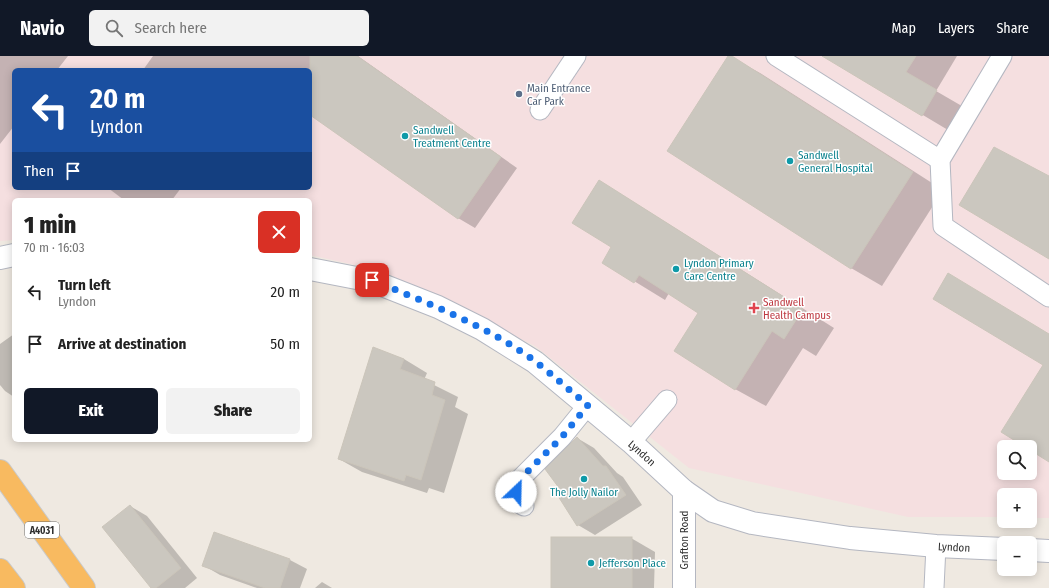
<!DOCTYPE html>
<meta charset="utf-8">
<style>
:root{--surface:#fff;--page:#f2f2f2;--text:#222;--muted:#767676;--accent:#111827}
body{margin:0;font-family:"Fira Sans Condensed",sans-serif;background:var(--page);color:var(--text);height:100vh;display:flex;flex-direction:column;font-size:15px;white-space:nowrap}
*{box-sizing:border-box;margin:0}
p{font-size:13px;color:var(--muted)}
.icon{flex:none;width:22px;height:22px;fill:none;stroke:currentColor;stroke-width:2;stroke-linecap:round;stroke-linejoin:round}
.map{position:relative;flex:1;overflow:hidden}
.drawer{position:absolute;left:12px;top:142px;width:300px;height:244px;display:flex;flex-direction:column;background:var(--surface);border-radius:6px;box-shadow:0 2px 10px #0003}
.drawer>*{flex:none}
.guide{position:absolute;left:12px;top:12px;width:300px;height:122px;border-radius:6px;box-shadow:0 2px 10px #0003;background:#1a4fa0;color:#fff;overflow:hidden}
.tools{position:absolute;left:997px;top:384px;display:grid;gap:8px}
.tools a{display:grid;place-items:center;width:40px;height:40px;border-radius:6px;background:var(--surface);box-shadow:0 2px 10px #0003;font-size:20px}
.pin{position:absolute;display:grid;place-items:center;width:34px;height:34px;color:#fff;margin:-17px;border-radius:8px;box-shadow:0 2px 6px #0006}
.me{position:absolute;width:44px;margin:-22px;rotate:24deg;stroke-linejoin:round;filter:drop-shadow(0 0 3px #0008)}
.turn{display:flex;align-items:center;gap:14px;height:84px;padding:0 12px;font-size:18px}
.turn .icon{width:52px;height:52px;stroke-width:2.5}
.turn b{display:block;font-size:28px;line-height:34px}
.then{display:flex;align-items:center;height:38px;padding:0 12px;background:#0003;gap:8px;font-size:15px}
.round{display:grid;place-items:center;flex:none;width:42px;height:42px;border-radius:6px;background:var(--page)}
.overview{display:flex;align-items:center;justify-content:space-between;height:68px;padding:0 12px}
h1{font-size:24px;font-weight:800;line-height:30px}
.action{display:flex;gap:8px;margin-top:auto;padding:8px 12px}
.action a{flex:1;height:46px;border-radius:6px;background:var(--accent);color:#fff;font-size:16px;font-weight:800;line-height:46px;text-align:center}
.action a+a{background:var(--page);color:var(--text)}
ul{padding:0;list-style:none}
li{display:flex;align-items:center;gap:12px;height:52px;padding:0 12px}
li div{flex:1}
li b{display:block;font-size:15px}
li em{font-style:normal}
header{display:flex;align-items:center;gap:24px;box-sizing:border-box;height:56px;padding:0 20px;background:var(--accent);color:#fff}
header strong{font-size:19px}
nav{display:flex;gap:22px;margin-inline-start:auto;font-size:14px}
.search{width:280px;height:36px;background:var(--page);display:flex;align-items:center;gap:10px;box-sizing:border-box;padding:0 14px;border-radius:6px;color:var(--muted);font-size:15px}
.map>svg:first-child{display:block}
</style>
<header>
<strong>Navio</strong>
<div class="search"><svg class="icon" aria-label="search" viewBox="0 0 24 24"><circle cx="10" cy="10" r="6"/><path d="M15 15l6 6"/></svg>Search here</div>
<nav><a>Map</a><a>Layers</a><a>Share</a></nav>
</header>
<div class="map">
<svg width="1049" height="532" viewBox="0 0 1049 532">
<rect width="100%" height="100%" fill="#efe9e1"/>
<path fill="#f5dfe0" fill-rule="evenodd" d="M0,0H1049V462H1030V439H1004V461H908L689,412L535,290L382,215L310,199V144H14V184L0,185ZM14,14H310V132H14ZM1004,391H1030V417H1004Z"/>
<g fill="#0003">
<polygon points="0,0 68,0 57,14 14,14 14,70 0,88"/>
<polygon points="153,0 358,0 517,112 475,172 458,162 310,57 310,14 143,14"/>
<polygon points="729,0 760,17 943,134 882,230 851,212"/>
<polygon points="824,0 957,0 936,35 967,53 953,77"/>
<polygon points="600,125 834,272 816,300 803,292 766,350 735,333 699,256 669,237 665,244 603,206 613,191"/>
<polygon points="108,132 181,132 172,144 124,144"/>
<polygon points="14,278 14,341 5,335 0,329 0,288"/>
<polygon points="373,293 404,303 427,317 424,324 458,341 455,351 468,358 444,437 429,432 427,437 362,416 339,403"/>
<polygon points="577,382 594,392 617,417 623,421 642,449 595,479 578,469"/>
<polygon points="130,450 147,460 197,522 185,532 152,532"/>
<polygon points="214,477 290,504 307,513 300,532 257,532 220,519 203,509"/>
<polygon points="631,482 655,496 654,532 552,532"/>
<polygon points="322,526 332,532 315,532"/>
</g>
<g fill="#cbc7bf" stroke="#cbc5ba">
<polygon points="310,0 357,0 501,101 458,163 310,59"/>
<polygon points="728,0 732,0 913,116 851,213 667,95"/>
<polygon points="822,0 916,0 906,16 937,34 922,60"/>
<polygon points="994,91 1049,120 1049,203 959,149"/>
<polygon points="599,124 803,253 784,283 772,275 735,334 674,295 698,257 639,219 634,227 602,207 611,191 572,167"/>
<polygon points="948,217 1049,278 1049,406 1030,394 1030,391 1025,391 1001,376 1043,309 933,243"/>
<polygon points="373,291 404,303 400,313 435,326 432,339 445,344 421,424 406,419 404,425 338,403"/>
<polygon points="577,381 603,410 606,410 626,439 577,470 558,440 562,436 545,413"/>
<polygon points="130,449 181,512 156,532 151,532 102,471"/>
<polygon points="214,476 290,503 280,532 265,532 202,510"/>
<rect x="551" y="481" width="81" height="51"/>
</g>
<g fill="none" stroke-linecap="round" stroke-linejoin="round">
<g stroke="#b4b7c1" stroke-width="21">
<g id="service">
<polyline points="776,0 940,104"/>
<polyline points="1002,0 940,104 943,170 1049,241"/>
<polyline points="540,54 576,0"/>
<polyline points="631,386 667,344"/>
<polyline points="524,450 516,445 515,428 562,381 588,349"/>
<polyline points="934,532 936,490"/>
</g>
</g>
<g stroke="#b4b7c1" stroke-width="24">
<polyline id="minor" points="684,532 684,435"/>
</g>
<g stroke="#b4b7c1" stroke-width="24">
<g id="tertiary">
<polyline points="0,202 14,199"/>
<polyline points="310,213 372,225 438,251 482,273 535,306 631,386 684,435 713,455 752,467 850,482 936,490 1004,493"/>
<polyline points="1030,494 1049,495"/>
</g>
</g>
<g stroke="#c9c9c9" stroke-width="24">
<g id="trunk">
<polyline points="0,415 84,532"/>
<polyline points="0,514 14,532"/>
</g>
</g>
<use href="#service" stroke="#fff" stroke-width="19"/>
<use href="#minor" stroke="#fff" stroke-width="22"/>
<use href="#tertiary" stroke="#fff" stroke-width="22"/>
<use href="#trunk" stroke="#f8ba60" stroke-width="22"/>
</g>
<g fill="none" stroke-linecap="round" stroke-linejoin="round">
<path stroke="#1a73e8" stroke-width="7" stroke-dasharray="0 12.6" d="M372,224C427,247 488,270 536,306C554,320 570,335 588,349L562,381L515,428L516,436"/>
</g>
<circle fill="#5c6f8a" stroke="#fff" stroke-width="1.5" cx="519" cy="38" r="4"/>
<g fill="#0f9aa8" stroke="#fff" stroke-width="1.5">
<circle cx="405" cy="80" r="4"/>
<circle cx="790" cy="105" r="4"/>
<circle cx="676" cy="213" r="4"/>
<circle cx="584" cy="423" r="4"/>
<circle cx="591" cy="507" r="4"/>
</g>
<path fill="#e0444e" stroke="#fff" stroke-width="1.5" d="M752 246h4v4h4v4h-4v4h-4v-4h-4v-4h4z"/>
<g text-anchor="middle" stroke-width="3" stroke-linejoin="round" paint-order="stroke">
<rect fill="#fff" stroke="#6d6d6d" stroke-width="1" x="25" y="466" width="34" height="16" rx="3"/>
<g font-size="10" font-weight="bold" fill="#2e2e2e">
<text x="42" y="478">A4031</text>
</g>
<g font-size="11" fill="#4e5e75" stroke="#fff" text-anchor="start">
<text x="527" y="36">Main Entrance<tspan x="527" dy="13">Car Park</tspan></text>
</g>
<g font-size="11" fill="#0d838f" stroke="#fff" text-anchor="start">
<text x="413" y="78">Sandwell<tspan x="413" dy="13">Treatment Centre</tspan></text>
<text x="798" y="103">Sandwell<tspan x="798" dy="13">General Hospital</tspan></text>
<text x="684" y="211">Lyndon Primary<tspan x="684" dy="13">Care Centre</tspan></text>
<text x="584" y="440" text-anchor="middle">The Jolly Nailor</text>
<text x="599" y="511">Jefferson Place</text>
</g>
<g font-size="11" fill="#be3a42" stroke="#fff" text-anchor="start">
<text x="763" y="250">Sandwell<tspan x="763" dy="13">Health Campus</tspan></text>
</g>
<g font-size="11" fill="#2e2e2e" stroke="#fff">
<text transform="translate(642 397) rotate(42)" y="4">Lyndon</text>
<text transform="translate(684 484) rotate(-90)" y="4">Grafton Road</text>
<text transform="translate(954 491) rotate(3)" y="4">Lyndon</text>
</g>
</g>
</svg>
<div class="tools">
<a><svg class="icon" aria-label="search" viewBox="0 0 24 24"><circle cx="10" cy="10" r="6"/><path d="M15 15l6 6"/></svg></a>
<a>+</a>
<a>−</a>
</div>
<div class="pin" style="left:372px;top:224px;background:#d93025"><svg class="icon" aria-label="arrive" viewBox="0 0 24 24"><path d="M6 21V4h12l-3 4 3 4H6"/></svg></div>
<svg class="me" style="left:516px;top:436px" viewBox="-20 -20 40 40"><circle r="19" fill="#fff"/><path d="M0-13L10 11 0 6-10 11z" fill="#1a73e8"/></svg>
<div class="guide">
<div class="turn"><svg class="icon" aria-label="left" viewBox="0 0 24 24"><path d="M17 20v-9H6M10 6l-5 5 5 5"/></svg><div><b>20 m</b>Lyndon</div></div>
<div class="then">Then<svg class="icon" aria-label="arrive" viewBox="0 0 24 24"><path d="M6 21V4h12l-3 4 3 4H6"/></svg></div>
</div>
<section class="drawer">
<div class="overview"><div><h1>1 min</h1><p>70 m · 16:03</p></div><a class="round" style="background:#d93025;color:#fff"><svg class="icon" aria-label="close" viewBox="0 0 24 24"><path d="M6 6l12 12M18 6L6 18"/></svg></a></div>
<ul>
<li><svg class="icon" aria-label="left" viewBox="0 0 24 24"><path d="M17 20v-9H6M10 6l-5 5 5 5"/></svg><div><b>Turn left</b><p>Lyndon</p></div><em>20 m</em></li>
<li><svg class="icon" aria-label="arrive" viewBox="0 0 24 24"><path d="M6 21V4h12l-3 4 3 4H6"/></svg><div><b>Arrive at destination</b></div><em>50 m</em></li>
</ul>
<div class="action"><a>Exit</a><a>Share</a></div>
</section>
</div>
